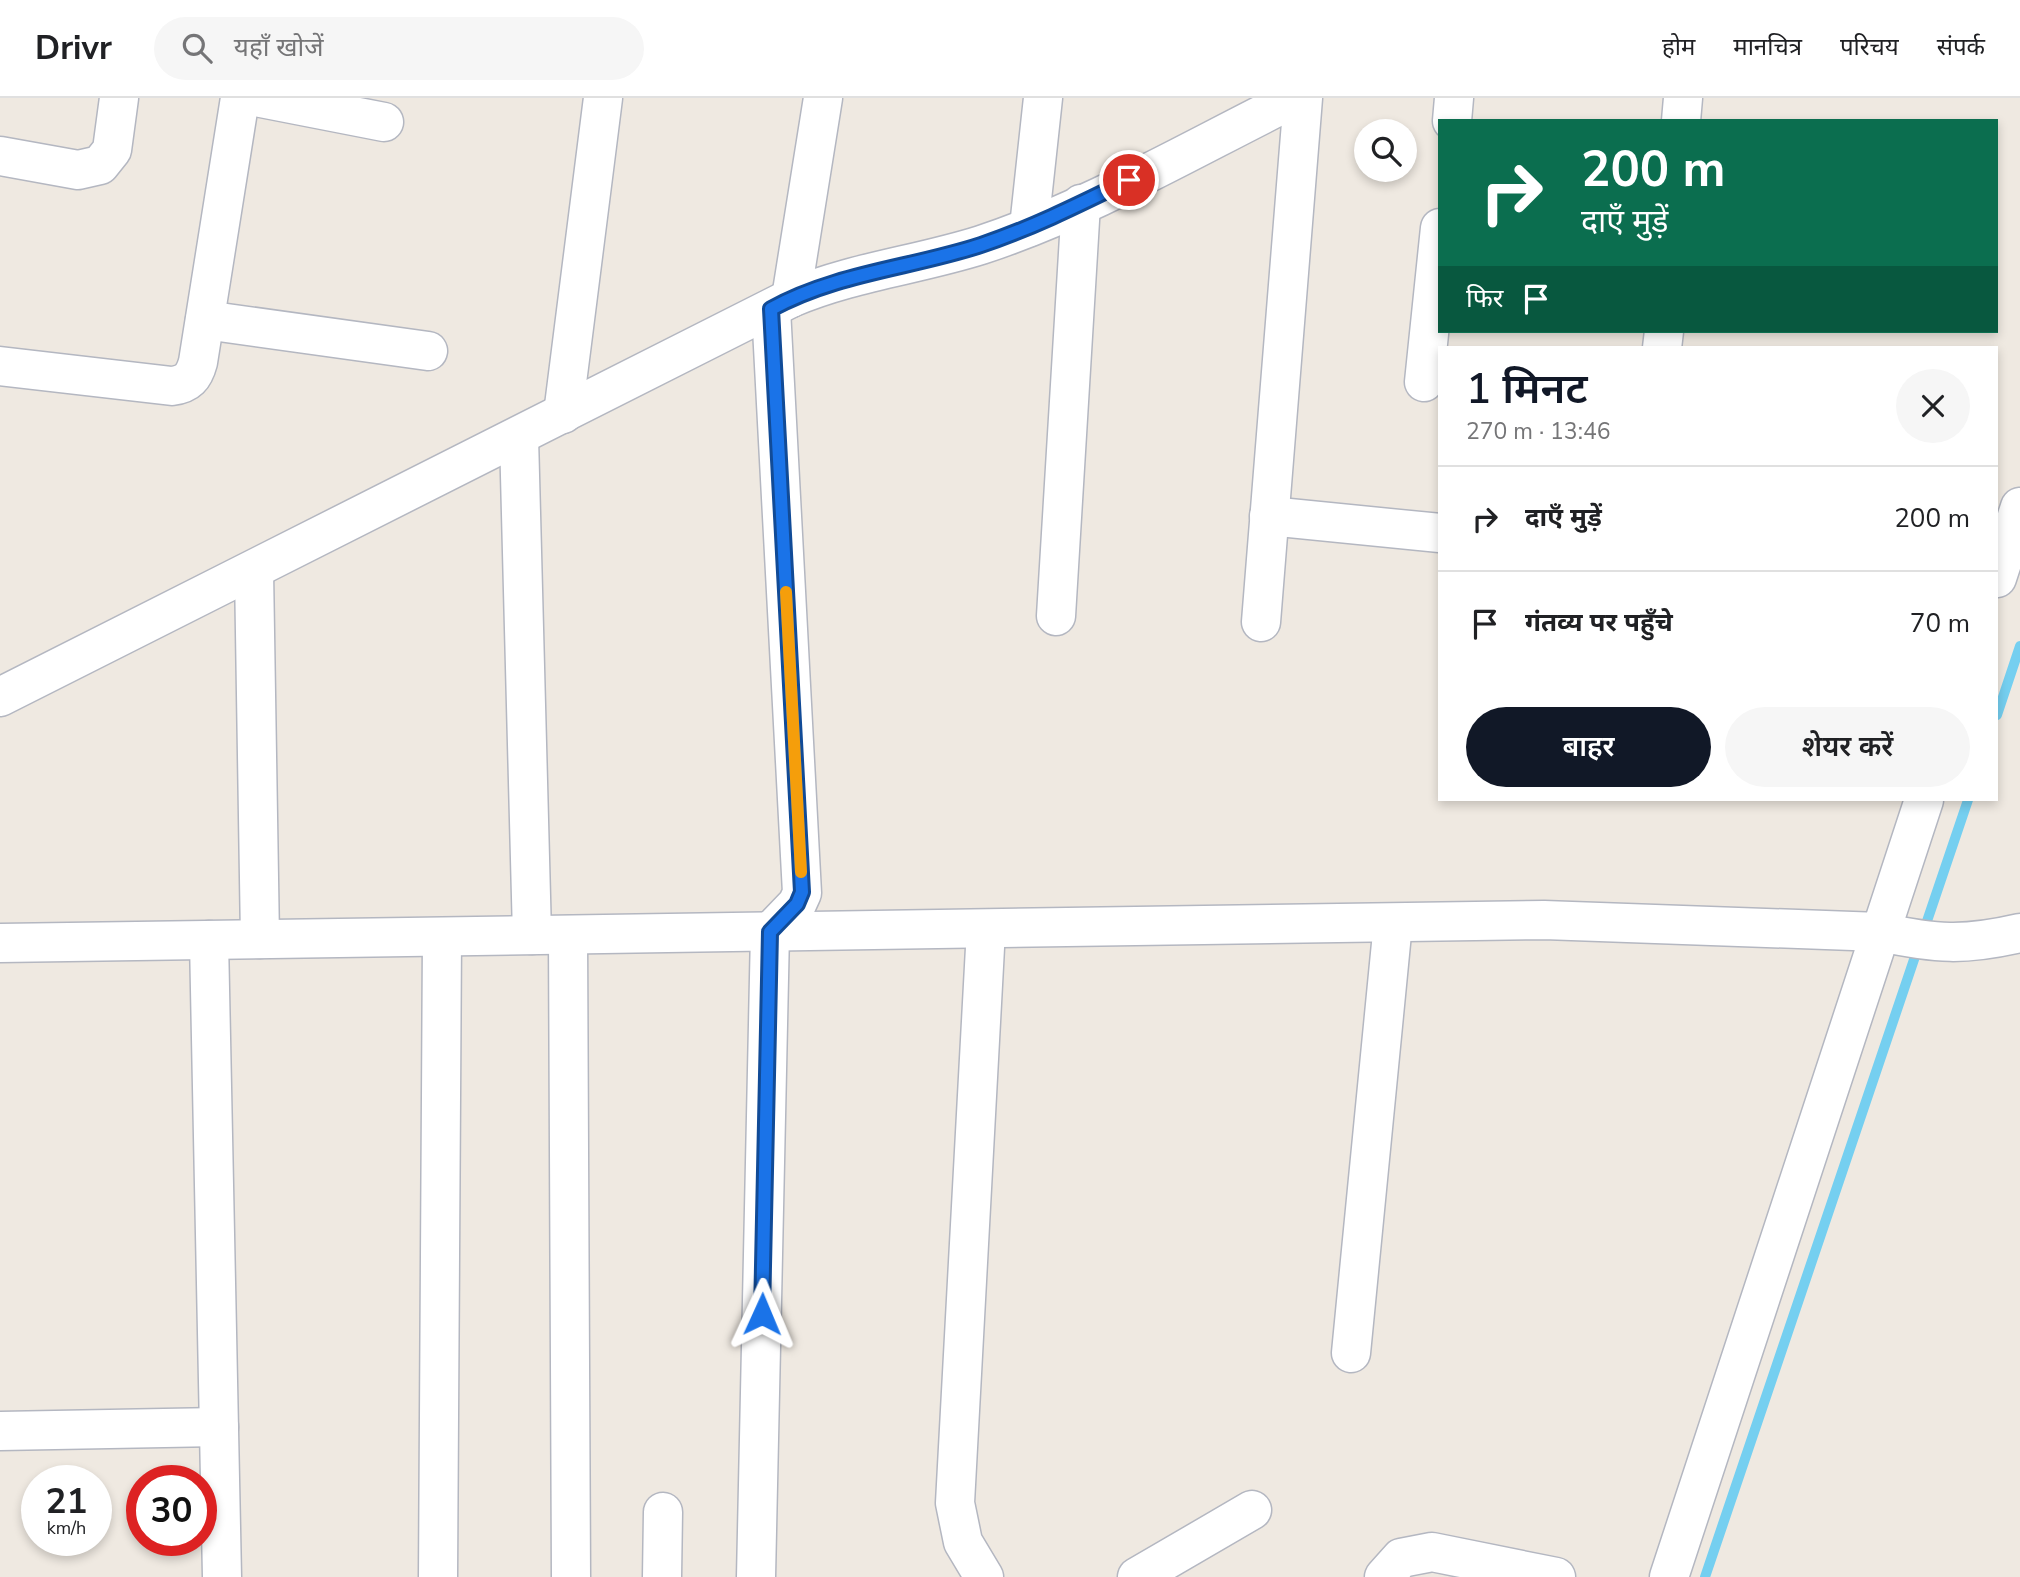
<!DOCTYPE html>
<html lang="hi">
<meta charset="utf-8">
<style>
:root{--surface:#fff;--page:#f6f6f6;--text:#202124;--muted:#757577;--line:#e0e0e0;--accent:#111827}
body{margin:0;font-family:"Nunito Sans","Noto Sans Devanagari",sans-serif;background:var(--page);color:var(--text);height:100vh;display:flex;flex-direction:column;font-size:26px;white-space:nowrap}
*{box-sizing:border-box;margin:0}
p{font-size:23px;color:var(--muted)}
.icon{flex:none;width:38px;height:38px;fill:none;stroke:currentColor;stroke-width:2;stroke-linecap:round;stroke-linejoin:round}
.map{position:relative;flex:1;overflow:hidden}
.sheet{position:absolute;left:1438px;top:248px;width:560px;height:455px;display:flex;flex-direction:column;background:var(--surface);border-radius:0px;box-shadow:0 4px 10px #0003}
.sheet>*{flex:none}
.guide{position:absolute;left:1438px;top:21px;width:560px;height:214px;border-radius:0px;box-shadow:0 4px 10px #0003;background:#0b6e4f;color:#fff;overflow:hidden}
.controls{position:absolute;left:1354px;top:21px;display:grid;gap:14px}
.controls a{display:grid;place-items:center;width:63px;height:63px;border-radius:50%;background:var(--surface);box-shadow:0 4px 10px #0003;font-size:35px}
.speed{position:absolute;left:21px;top:1367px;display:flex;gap:14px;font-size:35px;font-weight:700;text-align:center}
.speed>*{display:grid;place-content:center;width:91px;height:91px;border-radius:50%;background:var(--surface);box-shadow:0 4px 10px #0003;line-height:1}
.speed small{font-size:18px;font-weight:400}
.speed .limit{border:10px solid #d22;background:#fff;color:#111}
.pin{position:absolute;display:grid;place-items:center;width:60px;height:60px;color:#fff;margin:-30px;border:4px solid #fff;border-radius:50%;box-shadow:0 2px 7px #0007}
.me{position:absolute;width:77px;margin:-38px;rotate:1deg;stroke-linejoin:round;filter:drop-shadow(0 0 5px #0008)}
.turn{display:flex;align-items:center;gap:24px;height:147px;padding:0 28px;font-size:32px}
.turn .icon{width:91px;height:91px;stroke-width:2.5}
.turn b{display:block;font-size:49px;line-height:60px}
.then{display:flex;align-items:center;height:66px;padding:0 28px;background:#0003;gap:14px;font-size:26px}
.round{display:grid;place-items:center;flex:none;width:74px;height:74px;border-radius:37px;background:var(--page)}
.summary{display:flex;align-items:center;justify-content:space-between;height:119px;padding:0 28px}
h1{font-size:42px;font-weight:600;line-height:52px;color:var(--accent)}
.action{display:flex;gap:14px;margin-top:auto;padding:14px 28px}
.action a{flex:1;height:80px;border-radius:42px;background:var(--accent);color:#fff;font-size:28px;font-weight:600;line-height:80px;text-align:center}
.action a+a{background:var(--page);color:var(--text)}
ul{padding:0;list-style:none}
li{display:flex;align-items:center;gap:21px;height:105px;padding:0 28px;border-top:2px solid var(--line)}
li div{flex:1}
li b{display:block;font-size:26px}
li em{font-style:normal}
header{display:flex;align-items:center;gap:42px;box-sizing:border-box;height:98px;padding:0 35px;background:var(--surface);border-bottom:2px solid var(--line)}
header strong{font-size:33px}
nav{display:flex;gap:38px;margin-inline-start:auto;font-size:24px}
.search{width:490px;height:63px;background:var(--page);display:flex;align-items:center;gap:18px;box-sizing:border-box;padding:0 24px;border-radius:38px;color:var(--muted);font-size:26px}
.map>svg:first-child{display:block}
</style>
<header>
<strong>Drivr</strong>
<div class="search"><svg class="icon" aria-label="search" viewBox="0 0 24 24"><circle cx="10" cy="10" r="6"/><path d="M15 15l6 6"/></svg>यहाँ खोजें</div>
<nav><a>होम</a><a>मानचित्र</a><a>परिचय</a><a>संपर्क</a></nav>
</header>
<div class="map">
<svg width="2020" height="1479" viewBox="0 0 2020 1479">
<rect width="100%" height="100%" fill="#efe9e1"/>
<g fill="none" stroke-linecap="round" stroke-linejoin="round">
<g stroke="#75cff0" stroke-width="10">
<polyline points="1997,617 2020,548"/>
<polyline points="1705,1479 1968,702"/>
</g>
<g stroke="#b4b7c1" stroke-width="41">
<g id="minor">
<polyline points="261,0 384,24"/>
<polyline points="1452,23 1454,0"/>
<polyline points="1681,23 1683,0"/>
<polyline points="0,58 78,72 100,67 112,52 119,0"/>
<polyline points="1029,129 1043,0"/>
<polyline points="791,200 823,0"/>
<polyline points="205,222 428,253"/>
<polyline points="1662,250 1664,233"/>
<path d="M0,268L172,288C188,286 194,279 198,264L240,0"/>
<polyline points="1424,284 1440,130"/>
<polyline points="563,316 603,0"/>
<polyline points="519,339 532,837"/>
<polyline points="1269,418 1440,435"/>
<polyline points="254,473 260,841"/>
<polyline points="1997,480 2020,409"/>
<polyline points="1056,518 1081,106"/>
<polyline points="1261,524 1303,0"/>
<path d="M0,599L791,200C852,174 918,167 981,147C1090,111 1192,51 1295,0"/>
<polyline points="568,837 571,1479"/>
<polyline points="209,842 222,1479"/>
<path d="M0,845L1544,822L1880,834C1936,846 1964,848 2020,835"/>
<polyline points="1351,1255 1393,825"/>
<polyline points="0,1333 219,1329"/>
<polyline points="438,1479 442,839"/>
<polyline points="662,1479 663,1414"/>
<polyline points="756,1479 770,834 797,806 802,795 771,211"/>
<polyline points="984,1479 963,1444 955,1405 986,831"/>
<polyline points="1137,1479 1252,1412"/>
<polyline points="1384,1479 1401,1460 1432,1454 1556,1479"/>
<polyline points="1669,1479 1924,702"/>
</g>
</g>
<use href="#minor" stroke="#fff" stroke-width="38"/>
</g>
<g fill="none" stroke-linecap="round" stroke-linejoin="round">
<g stroke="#114b97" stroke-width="18">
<path id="route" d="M762,1216L770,834L797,806L802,794L771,211C836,175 911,170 981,147C1032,130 1080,106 1129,82"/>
</g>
<use href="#route" stroke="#1a73e8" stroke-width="12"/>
<polyline stroke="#f59e0b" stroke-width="12" points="786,494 801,774"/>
</g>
</svg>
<div class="controls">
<a><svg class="icon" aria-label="search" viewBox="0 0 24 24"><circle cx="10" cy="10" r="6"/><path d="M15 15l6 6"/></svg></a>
</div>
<div class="speed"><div>21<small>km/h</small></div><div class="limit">30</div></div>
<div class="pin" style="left:1129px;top:82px;background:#d93025"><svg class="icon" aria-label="arrive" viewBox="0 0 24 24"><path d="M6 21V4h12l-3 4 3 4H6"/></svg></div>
<svg class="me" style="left:762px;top:1216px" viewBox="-20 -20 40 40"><path d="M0-17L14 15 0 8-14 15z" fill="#1a73e8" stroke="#fff" stroke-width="4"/></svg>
<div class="guide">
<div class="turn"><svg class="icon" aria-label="right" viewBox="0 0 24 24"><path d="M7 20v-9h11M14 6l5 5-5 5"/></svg><div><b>200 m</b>दाएँ मुड़ें</div></div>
<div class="then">फिर<svg class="icon" aria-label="arrive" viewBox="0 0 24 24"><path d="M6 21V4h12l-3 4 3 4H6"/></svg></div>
</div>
<section class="sheet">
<div class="summary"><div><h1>1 मिनट</h1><p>270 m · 13:46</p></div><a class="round"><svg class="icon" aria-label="close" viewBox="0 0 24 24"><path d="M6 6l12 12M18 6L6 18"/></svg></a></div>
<ul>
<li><svg class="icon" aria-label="right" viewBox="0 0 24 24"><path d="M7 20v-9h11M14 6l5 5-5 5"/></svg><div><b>दाएँ मुड़ें</b></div><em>200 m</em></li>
<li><svg class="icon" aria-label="arrive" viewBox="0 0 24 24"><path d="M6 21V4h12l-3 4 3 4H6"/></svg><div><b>गंतव्य पर पहुँचे</b></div><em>70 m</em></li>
</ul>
<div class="action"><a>बाहर</a><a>शेयर करें</a></div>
</section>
</div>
